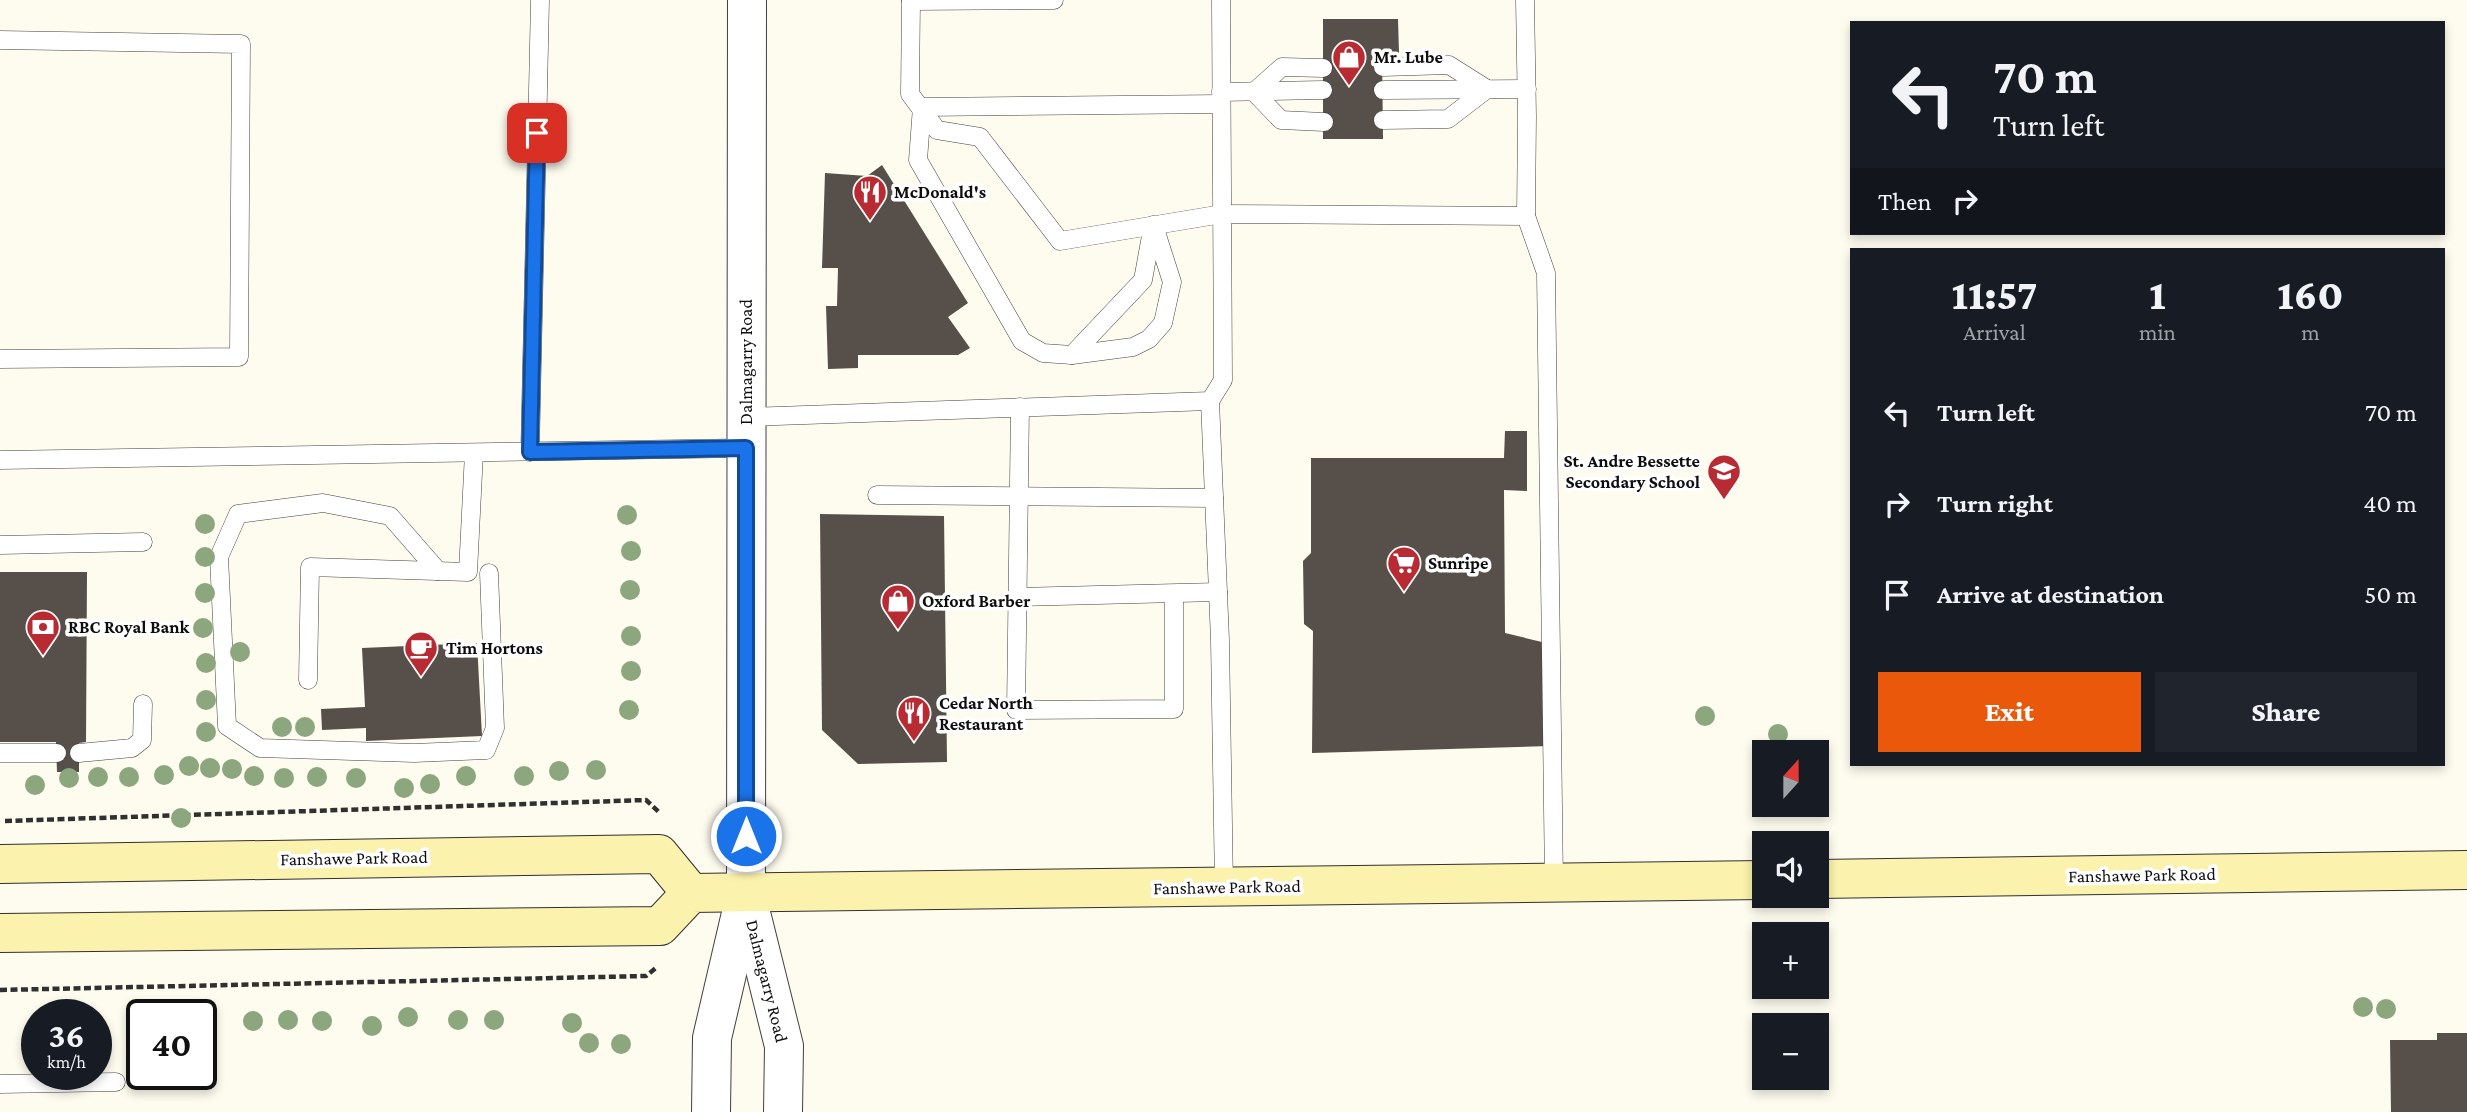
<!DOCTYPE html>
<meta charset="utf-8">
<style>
:root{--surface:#171b24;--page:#20242c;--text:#f1f3f6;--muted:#9ea1a6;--accent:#ea580c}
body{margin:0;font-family:"Crimson Pro",serif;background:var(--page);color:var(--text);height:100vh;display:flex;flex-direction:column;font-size:26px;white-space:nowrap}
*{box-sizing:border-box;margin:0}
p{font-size:23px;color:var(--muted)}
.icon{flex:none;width:38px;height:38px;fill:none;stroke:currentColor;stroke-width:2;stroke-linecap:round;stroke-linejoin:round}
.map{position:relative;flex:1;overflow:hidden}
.drawer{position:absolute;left:1850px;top:248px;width:595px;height:518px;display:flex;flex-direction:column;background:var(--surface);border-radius:0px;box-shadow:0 4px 10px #0003}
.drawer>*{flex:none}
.hud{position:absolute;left:1850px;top:21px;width:595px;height:214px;border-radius:0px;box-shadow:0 4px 10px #0003;background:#171b24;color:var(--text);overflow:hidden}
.needle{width:46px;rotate:21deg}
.controls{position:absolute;left:1752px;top:740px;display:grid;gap:14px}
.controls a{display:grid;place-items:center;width:77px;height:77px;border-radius:0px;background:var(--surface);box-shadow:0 4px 10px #0003;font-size:35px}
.speed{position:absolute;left:21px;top:999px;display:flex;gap:14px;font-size:35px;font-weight:700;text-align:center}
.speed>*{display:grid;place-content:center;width:91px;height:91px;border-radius:50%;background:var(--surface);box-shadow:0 4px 10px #0003;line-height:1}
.speed small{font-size:18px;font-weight:400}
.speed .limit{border:4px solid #111;border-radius:10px;background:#fff;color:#111}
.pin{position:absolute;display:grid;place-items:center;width:60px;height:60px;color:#fff;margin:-30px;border-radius:14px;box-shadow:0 4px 10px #0006}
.me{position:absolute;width:77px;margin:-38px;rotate:0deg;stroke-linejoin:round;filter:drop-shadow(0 0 5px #0008)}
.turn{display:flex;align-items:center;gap:24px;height:147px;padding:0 28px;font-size:32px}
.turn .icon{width:91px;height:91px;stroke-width:2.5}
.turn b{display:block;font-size:49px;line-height:60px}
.then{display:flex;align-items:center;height:66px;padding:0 28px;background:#0003;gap:14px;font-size:26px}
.eta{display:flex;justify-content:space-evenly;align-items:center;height:119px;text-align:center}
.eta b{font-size:42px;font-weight:800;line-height:49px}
.cta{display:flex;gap:14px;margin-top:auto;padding:14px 28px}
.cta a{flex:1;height:80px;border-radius:0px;background:var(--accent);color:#fff;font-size:28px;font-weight:800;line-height:80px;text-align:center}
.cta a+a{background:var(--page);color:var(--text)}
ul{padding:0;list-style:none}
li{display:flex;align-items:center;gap:21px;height:91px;padding:0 28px}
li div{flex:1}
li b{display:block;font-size:26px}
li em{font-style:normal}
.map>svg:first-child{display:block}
</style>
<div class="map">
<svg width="2467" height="1112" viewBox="0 0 2467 1112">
<rect width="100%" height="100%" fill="#fefbef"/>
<g fill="#564f4a">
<polygon points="1323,19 1398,19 1399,53 1382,53 1383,139 1323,139"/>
<polygon points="882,165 968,303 948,317 970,348 958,355 858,355 858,368 828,369 826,306 837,306 838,268 822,268 825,173 867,176"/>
<polygon points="1505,431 1527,431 1527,491 1504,490 1505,633 1546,643 1549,746 1312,753 1313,631 1304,624 1303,561 1311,553 1311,458 1504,458"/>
<polygon points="820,514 944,516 947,762 858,764 822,730"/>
<polygon points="0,572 87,572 86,742 79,743 79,772 57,772 56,742 0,742"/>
<polygon points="477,643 482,736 366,741 366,728 322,730 321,709 365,707 362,648"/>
<polygon points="2437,1033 2467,1033 2467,1112 2391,1112 2390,1040 2437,1040"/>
</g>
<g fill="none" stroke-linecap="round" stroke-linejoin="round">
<g stroke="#414141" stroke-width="19">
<g id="service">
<polyline points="911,0 910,94 937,130 980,137 1060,241 1222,214 1526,216 1527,116 1525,0"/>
<polyline points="911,1 1054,0"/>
<polyline points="0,40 241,44 239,357 0,359"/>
<polyline points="1383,67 1449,65 1487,89 1448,119 1383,120"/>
<polyline points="1323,68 1282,67 1254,92 1281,120 1324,122"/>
<polyline points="1383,90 1527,89"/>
<polyline points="1221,92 1323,90"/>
<polyline points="1526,216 1546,273 1554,883"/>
<polyline points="1153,225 1143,280 1072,355 1043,353 1022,341 918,160 922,107 1221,104"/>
<polyline points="1072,355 1133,347 1149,339 1163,323 1172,282 1155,229"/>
<polyline points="1210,401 1220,640 1224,887"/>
<polyline points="1020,407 1016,710 1174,709 1174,594"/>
<polyline points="746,417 1210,401 1223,380 1221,0"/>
<polyline points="530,452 540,0"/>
<polyline points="0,460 746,448"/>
<polyline points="877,495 1214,498"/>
<polyline points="0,545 143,542"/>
<polyline points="438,571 390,516 323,503 238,514 219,557 227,726 260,748 414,753 486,750 495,728 489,573"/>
<polyline points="1017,597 1218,592"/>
<polyline points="308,680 310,567 468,572 474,453"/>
<polyline points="0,753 57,753"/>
<polyline points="79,753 132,748 142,740 143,704"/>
<polyline points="0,1084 116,1082"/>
</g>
</g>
<g stroke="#414141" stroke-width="40">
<g id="tertiary">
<polyline points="747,897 784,1046 783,1112"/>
<polyline points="711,1112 712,1038 746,892 747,0"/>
</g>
</g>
<g stroke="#303030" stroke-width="40">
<g id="secondary">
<polyline points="0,864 659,854 691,893"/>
<polyline points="1816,879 2467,870"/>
<polyline points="0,933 660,926 691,893 1764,880"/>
</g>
</g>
<g stroke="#303030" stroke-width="4.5" stroke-dasharray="7 3.5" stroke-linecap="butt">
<polyline points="5,821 646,800 660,813"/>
<polyline points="0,990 646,976 657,967"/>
</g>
<use href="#service" stroke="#fff" stroke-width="18"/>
<use href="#tertiary" stroke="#fff" stroke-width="38"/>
<use href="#secondary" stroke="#fbf2ad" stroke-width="38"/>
</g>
<g fill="#8ca77d">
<circle cx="627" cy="515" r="10"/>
<circle cx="205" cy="524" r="10"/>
<circle cx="631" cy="551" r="10"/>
<circle cx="205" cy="557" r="10"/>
<circle cx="630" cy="590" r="10"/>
<circle cx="205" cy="593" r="10"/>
<circle cx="203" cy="628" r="10"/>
<circle cx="631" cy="636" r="10"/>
<circle cx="240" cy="652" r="10"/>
<circle cx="206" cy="663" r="10"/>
<circle cx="631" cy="671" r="10"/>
<circle cx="206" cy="700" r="10"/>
<circle cx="629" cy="710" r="10"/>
<circle cx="1705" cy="716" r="10"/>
<circle cx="282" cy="727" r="10"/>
<circle cx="305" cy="727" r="10"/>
<circle cx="206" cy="732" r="10"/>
<circle cx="1778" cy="734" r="10"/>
<circle cx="189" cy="766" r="10"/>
<circle cx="210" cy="768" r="10"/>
<circle cx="232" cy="769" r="10"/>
<circle cx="596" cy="770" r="10"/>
<circle cx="559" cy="771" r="10"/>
<circle cx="164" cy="775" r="10"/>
<circle cx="254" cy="776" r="10"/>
<circle cx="466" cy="776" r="10"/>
<circle cx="524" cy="776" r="10"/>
<circle cx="98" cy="777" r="10"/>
<circle cx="129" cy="777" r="10"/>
<circle cx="317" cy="777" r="10"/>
<circle cx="69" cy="778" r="10"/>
<circle cx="284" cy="778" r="10"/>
<circle cx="356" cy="778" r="10"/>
<circle cx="430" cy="784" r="10"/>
<circle cx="35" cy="785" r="10"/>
<circle cx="404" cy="788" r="10"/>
<circle cx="181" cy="818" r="10"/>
<circle cx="2363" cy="1007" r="10"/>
<circle cx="2386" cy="1009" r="10"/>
<circle cx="408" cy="1017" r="10"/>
<circle cx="288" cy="1020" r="10"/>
<circle cx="458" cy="1020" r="10"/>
<circle cx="494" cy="1020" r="10"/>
<circle cx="253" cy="1021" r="10"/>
<circle cx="322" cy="1021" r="10"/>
<circle cx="572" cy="1023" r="10"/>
<circle cx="372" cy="1026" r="10"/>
<circle cx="589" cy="1043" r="10"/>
<circle cx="621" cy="1044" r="10"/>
</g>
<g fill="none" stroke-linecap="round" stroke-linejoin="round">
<g stroke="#114b97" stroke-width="18">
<polyline id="route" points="537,133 530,452 746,448 746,836"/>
</g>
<use href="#route" stroke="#1a73e8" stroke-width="12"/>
</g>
<defs>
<g id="shop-pin" transform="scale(1.75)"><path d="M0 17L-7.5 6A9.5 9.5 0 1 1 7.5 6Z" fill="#b82b33" stroke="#fff"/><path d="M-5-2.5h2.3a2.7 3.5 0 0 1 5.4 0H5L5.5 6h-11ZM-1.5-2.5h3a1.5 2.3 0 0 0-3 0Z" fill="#fff"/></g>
<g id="restaurant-pin" transform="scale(1.75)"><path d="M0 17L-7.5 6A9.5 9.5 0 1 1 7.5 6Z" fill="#b82b33" stroke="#fff"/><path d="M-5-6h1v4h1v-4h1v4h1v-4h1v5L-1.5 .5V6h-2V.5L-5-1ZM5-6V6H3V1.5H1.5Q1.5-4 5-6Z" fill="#fff"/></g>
<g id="school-pin" transform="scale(1.75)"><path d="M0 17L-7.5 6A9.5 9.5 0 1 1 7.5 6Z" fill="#b82b33" stroke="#fff"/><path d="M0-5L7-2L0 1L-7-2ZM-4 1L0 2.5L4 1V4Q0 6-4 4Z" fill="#fff"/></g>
<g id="supermarket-pin" transform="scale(1.75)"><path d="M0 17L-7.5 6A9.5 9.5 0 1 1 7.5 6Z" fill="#b82b33" stroke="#fff"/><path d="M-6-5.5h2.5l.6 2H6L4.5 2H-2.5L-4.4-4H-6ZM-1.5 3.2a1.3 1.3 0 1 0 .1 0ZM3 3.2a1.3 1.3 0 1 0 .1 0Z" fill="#fff"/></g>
<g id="bank-pin" transform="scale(1.75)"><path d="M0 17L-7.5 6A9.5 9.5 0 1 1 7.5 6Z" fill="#b82b33" stroke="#fff"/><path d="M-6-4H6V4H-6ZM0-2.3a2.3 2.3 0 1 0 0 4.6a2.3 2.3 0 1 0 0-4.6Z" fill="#fff"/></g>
<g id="cafe-pin" transform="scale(1.75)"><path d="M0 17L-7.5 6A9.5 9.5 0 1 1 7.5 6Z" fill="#b82b33" stroke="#fff"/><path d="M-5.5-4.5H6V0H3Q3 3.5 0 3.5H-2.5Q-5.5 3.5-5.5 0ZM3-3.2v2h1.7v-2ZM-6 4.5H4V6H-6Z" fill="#fff"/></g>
</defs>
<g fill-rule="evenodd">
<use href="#shop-pin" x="1349" y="57"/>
<use href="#restaurant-pin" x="870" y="192"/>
<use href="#school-pin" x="1724" y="471"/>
<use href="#supermarket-pin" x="1404" y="563"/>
<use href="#shop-pin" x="898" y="601"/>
<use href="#bank-pin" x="43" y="627"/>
<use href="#cafe-pin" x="421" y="648"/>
<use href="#restaurant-pin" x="914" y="713"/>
</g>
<g text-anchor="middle" stroke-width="7" stroke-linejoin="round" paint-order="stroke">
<g font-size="18" font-weight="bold" fill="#0e0e0e" stroke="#fff" text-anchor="start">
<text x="1374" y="63">Mr. Lube</text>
<text x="894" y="198">McDonald's</text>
<text x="1700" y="467" text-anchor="end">St. Andre Bessette<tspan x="1700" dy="21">Secondary School</tspan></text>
<text x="1428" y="569">Sunripe</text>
<text x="922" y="607">Oxford Barber</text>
<text x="68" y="633">RBC Royal Bank</text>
<text x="446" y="654">Tim Hortons</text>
<text x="939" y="709">Cedar North<tspan x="939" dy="21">Restaurant</tspan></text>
</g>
<g font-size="18" fill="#0e0e0e" stroke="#fff">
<text transform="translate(746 362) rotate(-90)" y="6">Dalmagarry Road</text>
<text transform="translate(354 858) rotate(-1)" y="6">Fanshawe Park Road</text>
<text transform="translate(2142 875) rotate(-1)" y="6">Fanshawe Park Road</text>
<text transform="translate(1227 887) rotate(-1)" y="6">Fanshawe Park Road</text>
<text transform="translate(767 981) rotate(76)" y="6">Dalmagarry Road</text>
</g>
</g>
</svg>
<div class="controls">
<a><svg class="needle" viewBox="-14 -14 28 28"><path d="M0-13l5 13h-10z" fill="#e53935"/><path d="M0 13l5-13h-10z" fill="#9ea1a6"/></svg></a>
<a><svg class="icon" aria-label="sound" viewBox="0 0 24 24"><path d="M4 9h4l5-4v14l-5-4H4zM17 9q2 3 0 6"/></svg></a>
<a>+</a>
<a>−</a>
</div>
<div class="speed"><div>36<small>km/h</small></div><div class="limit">40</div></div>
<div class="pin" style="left:537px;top:133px;background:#d93025"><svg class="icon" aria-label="arrive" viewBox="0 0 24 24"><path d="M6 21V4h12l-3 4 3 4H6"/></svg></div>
<svg class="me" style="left:746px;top:836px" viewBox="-20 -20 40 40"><circle r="17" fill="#1a73e8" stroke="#fff" stroke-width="3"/><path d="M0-11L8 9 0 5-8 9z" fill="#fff"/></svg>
<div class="hud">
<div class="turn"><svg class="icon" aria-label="left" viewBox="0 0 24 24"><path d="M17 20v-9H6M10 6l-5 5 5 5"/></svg><div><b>70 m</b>Turn left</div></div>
<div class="then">Then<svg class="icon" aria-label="right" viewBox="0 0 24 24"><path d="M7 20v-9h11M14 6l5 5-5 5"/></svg></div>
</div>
<section class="drawer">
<div class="eta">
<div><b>11:57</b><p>Arrival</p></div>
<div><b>1</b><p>min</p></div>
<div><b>160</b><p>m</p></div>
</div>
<ul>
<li><svg class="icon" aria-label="left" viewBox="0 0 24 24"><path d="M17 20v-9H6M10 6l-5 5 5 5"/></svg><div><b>Turn left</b></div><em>70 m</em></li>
<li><svg class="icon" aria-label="right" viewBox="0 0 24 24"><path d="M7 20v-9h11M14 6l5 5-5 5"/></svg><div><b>Turn right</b></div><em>40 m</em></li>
<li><svg class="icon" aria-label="arrive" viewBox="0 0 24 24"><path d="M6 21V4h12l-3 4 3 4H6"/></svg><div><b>Arrive at destination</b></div><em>50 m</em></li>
</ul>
<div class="cta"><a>Exit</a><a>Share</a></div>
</section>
</div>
